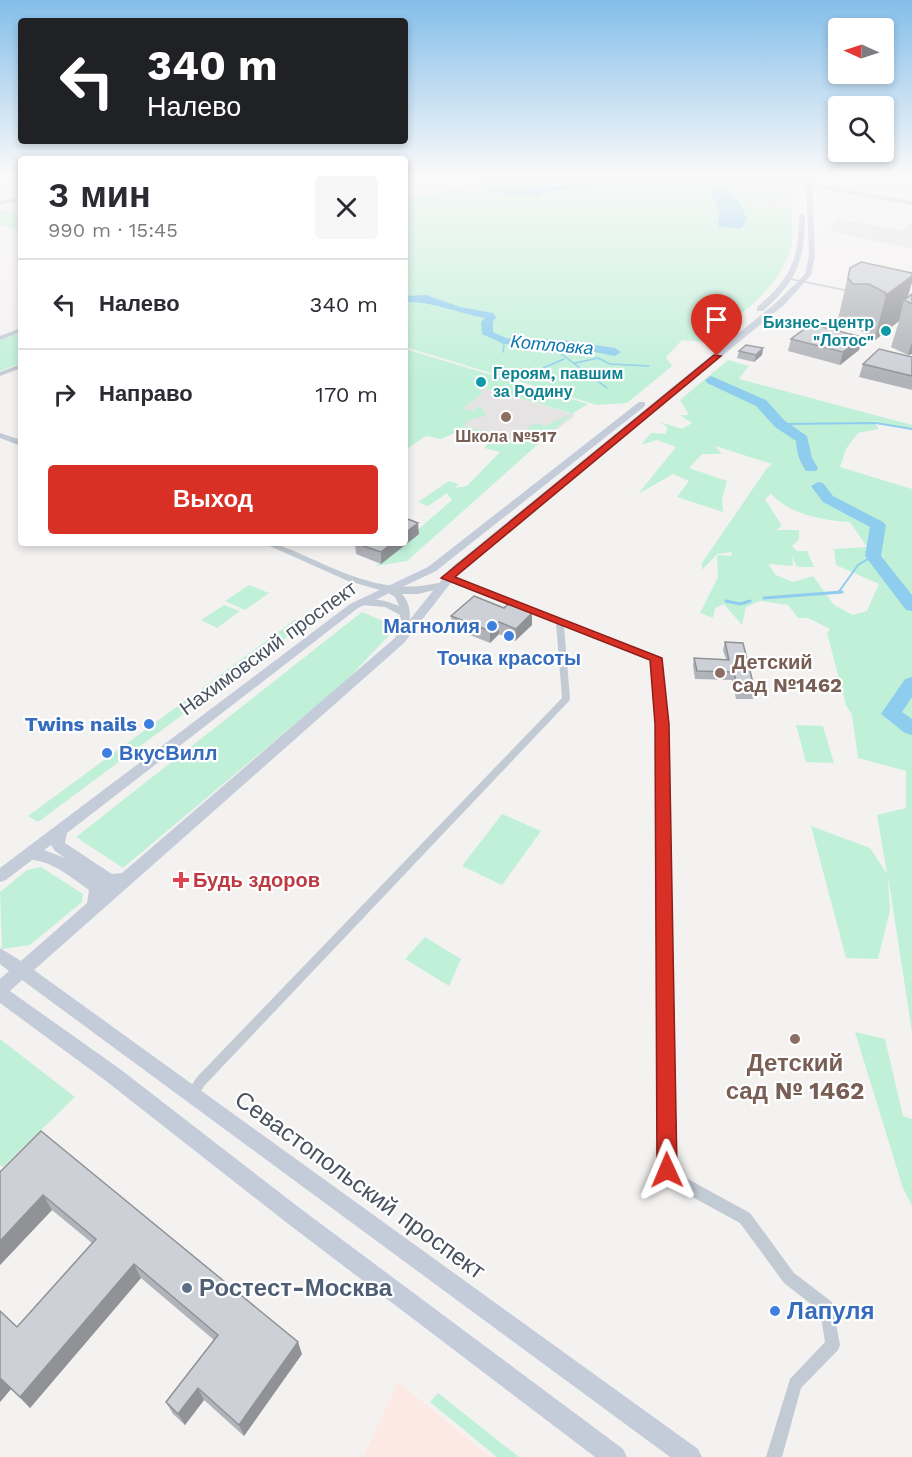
<!DOCTYPE html>
<html lang="ru">
<meta charset="utf-8">
<style>
:root{--surface:#fff;--page:#f7f7f7;--text:#2b2b33;--muted:#7c7c81;--line:#e1e1e2;--accent:#d93025}
body{margin:0;font-family:"Work Sans",sans-serif;background:var(--page);color:var(--text);height:100vh;display:flex;flex-direction:column;font-size:22px;white-space:nowrap}
*{box-sizing:border-box;margin:0}
p{font-size:20px;color:var(--muted)}
.icon{flex:none;width:33px;height:33px;fill:none;stroke:currentColor;stroke-width:2;stroke-linecap:round;stroke-linejoin:round}
.map{position:relative;flex:1;overflow:hidden}
.panel{position:absolute;left:18px;top:156px;width:390px;height:390px;display:flex;flex-direction:column;background:var(--surface);border-radius:6px;box-shadow:0 3px 9px #0003}
.panel>*{flex:none}
.hud{position:absolute;left:18px;top:18px;width:390px;height:126px;border-radius:6px;box-shadow:0 3px 9px #0003;background:#202124;color:#fff;overflow:hidden}
.needle{width:39px;rotate:273deg}
.buttons{position:absolute;left:828px;top:18px;display:grid;gap:12px}
.buttons a{display:grid;place-items:center;width:66px;height:66px;border-radius:6px;background:var(--surface);box-shadow:0 3px 9px #0003;font-size:30px}
.pin{position:absolute;display:grid;place-items:center;width:51px;height:51px;color:#fff;margin:-62px -26px;border-radius:50% 50% 50% 0;rotate:-45deg;box-shadow:0 0 6px #0007}
.pin .icon{rotate:45deg}
.me{position:absolute;width:66px;margin:-33px;rotate:359deg;stroke-linejoin:round;filter:drop-shadow(0 0 4px #0008)}
.turn{display:flex;align-items:center;gap:21px;height:126px;padding:0 30px;font-size:27px}
.turn .icon{width:78px;height:78px;stroke-width:2.5}
.turn b{display:block;font-size:42px;line-height:51px}
.round{display:grid;place-items:center;flex:none;width:63px;height:63px;border-radius:6px;background:var(--page)}
.summary{display:flex;align-items:center;justify-content:space-between;height:102px;padding:0 30px}
h1{font-size:36px;font-weight:600;line-height:45px}
.primary-button{display:flex;gap:12px;margin-top:auto;padding:12px 30px}
.primary-button a{flex:1;height:69px;border-radius:6px;background:var(--accent);color:#fff;font-size:24px;font-weight:600;line-height:69px;text-align:center}
ul{padding:0;list-style:none}
li{display:flex;align-items:center;gap:18px;height:90px;padding:0 30px;border-top:2px solid var(--line)}
li div{flex:1}
li b{display:block;font-size:22px}
li em{font-style:normal}
.map>svg:first-child{display:block}
</style>
<div class="map">
<svg width="912" height="1457" viewBox="0 0 912 1457">
<rect width="100%" height="100%" fill="#f4f2f1"/>
<g fill="#e5e3e3">
<polygon points="698,176 793,176 791,209 751,207 734,181 700,181"/>
<polygon points="836,219 901,230 912,223 912,249 830,231"/>
<polygon points="483,388 576,415 531,449 435,420"/>
</g>
<polygon fill="#fce9e4" points="398,1382 490,1457 363,1457"/>
<g fill="#c1f0d9" fill-rule="evenodd">
<path d="M503,176H698L700,181H734L751,207L791,209C792,221 794,236 791,247C780,289 737,317 705,342L682,340L666,357L672,366L627,403L597,405L405,347V195L439,196L440,190L478,184Z"/>
<polygon points="753,188 777,189 780,205 755,204"/>
<polygon points="0,209 21,214 21,232 0,225"/>
<polygon points="21,332 21,363 0,371 0,340"/>
<path d="M405,349L588,404L572,414L407,561L376,566L452,500L447,493L428,506L418,502L449,481L459,484L455,488L467,486L500,452L484,448L489,442L457,432L441,439L426,436L408,448L405,447ZM483,388L571,413V414L545,426L535,423L526,429L532,433L509,443L510,437L464,426L467,421L487,415L480,406L472,411L462,409L482,393L480,390Z"/>
<path d="M728,360L749,366L739,379L912,425V430L873,421L879,429L858,433L846,449L840,467L912,489V1032L888,876L890,910L878,959L846,958L811,826L870,848L887,874L877,815L906,808V771L858,758L852,715L846,705L827,633L830,629L808,618H798L788,605L760,601L746,607L742,625L724,604L715,608L713,618L700,613L718,577L717,555L731,556L732,552L717,554L702,570V563L767,468L772,464L715,446L722,454H702L689,468L727,481L722,499L723,512L677,497L689,481L673,474L638,494L676,447L657,440L641,445L651,433L666,434L667,427L660,422L682,429L692,423L680,415H689L680,400ZM771,494C789,514 824,521 850,522L867,547L834,549L836,565L879,584L867,611L853,615L834,605L813,576L793,582L776,575L768,564L793,566L792,557L797,567H814L807,551H797L792,546L799,539V530H776L782,526L765,499Z"/>
<polygon points="249,585 269,593 245,610 225,601"/>
<polygon points="224,605 240,611 217,628 201,620"/>
<polygon points="362,612 397,627 345,682 123,868 76,837"/>
<polygon points="296,619 306,623 38,822 28,816"/>
<polygon points="796,725 823,726 834,763 806,762"/>
<polygon points="502,814 541,831 502,885 462,866"/>
<polygon points="41,867 83,894 82,902 30,945 2,949 0,892 27,870"/>
<polygon points="425,937 461,959 449,986 405,959"/>
<polygon points="855,1032 885,1039 903,1116 912,1119 912,1206 903,1188"/>
<polygon points="0,1039 75,1097 3,1167 0,1165"/>
<polygon points="438,1393 519,1457 497,1457 430,1402"/>
</g>
<g fill="#8ecded">
<polygon points="586,184 589,185 541,193 541,196 498,195 500,191"/>
<path d="M722,189C734,191 743,208 747,219L741,229L718,226L719,212L710,190Z"/>
</g>
<g fill="none" stroke-linecap="round" stroke-linejoin="round">
<g stroke="#8ecded" stroke-width="1.5">
<polyline points="583,185 660,176"/>
<polyline points="485,192 502,191"/>
<polyline points="530,343 542,350 560,353 607,388"/>
<polyline points="503,352 504,345"/>
<polyline points="575,363 598,358 610,364 649,366"/>
<polyline points="541,369 564,359"/>
</g>
<g stroke="#8ecded" stroke-width="2">
<polyline points="780,424 876,423 912,429"/>
<polyline points="838,593 858,565 873,556"/>
</g>
<g stroke="#8ecded" stroke-width="3">
<polyline points="764,598 842,592"/>
<polyline points="726,601 740,604 750,601"/>
</g>
<g fill="#8ecded" fill-rule="evenodd">
<path d="M426,295L460,307L493,313L496,317L493,322V332L506,338L564,340L615,348L621,352L615,356L564,346L504,344L482,334L481,322L485,318C457,313 432,301 405,302V296Z"/>
<path d="M711,376L766,400L785,421L807,436L812,458L818,468L816,471H806C799,461 797,453 796,441L775,427L756,406L707,383L705,380Z"/>
<polygon points="818,482 823,483 833,496 883,522 886,525 881,556 912,595 912,611 906,610 865,556 870,527 823,502 811,486"/>
<polygon points="912,677 912,697 902,712 912,719 912,735 905,733 881,714 905,679"/>
</g>
<g fill="#c2cad3" fill-rule="evenodd">
<polygon points="789,278 854,291 856,292 854,293 791,280 789,280"/>
<polygon points="21,328 21,332 0,340 0,336"/>
<polygon points="21,364 21,368 0,376 0,372"/>
<polygon points="444,576 450,576 659,656 660,658 664,682 666,724 674,1167 686,1178 750,1213 794,1273 832,1302 840,1345 838,1350 801,1388 782,1457 766,1457 790,1379 825,1342 820,1311 784,1283 740,1223 676,1188 662,1175 660,1170 658,724 656,682 652,659 564,626 570,699 569,701 205,1085 196,1098 192,1100 188,1098 186,1094 197,1077 562,698 556,623 444,580"/>
</g>
<g fill="#c2cad3" fill-rule="evenodd">
<polygon points="802,182 912,201 912,205 800,185"/>
<polygon points="21,197 21,201 0,205 0,201"/>
<polygon points="0,433 21,440 21,446 0,438"/>
<path d="M263,543C281,543 295,552 312,559C354,578 391,594 438,583L443,586L442,588L418,594H402C414,608 410,623 405,640L400,643L395,640L400,615L385,607L361,605L356,602C366,595 388,601 399,606L395,597L387,592L348,581Z"/>
</g>
<g fill="#c4ccda" fill-rule="evenodd">
<path d="M806,176H812L815,256L811,275L784,305L460,571L404,643L34,970L698,1449L702,1457H670L22,980L10,991L120,1069L301,1209L623,1449L627,1457H595L287,1223L106,1081L0,1003V979L9,971L0,964V948L21,961L87,903L89,890C72,878 54,862 32,860L6,880L0,882V868L350,604L428,567L639,402H645V406L436,571L358,608L67,833L65,843L112,874L122,873L396,637L452,567L778,301L805,274L809,256ZM51,845L55,851L65,858L44,850Z"/>
<path d="M802,213L805,215C805,260 797,281 763,311H757V307C791,279 799,259 799,215Z"/>
</g>
</g>
<g fill="#b0b3b9">
<polygon points="850,268 912,273 912,282 908,298 912,294 912,354 908,355 891,347 899,321 874,341 874,338 857,329 842,330 837,323"/>
<polygon points="862,337 859,350 840,365 788,351 791,339"/>
<polygon points="763,348 762,355 754,362 737,358 739,351"/>
<polygon points="912,357 912,390 859,377 863,364"/>
<polygon points="419,534 381,564 356,554 355,543"/>
<polygon points="504,608 532,613 532,625 515,641 499,634 490,643 452,628 451,616"/>
<polygon points="725,642 755,691 753,699 736,699 732,680 695,679 693,666 694,658 726,659 723,650"/>
<polygon points="41,1131 302,1354 244,1436 204,1400 185,1425 173,1414 166,1402 214,1340 141,1278 30,1408 11,1389 0,1402 17,1327 92,1243 52,1210 0,1265"/>
</g>
<g fill="#909296">
<polygon points="912,276 912,282 906,301 904,300 899,321 874,341 886,295"/>
<polygon points="862,337 859,350 840,365 843,352"/>
<polygon points="912,342 912,354 908,355"/>
<polygon points="763,348 762,355 754,362 756,355"/>
<polygon points="418,523 419,534 381,564 381,552 392,543 405,543 405,533"/>
<polygon points="532,613 532,625 515,641 516,629"/>
<polygon points="499,622 499,634 490,643 490,631"/>
<polygon points="43,1195 52,1210 0,1265 0,1241"/>
<polygon points="134,1264 141,1278 30,1408 20,1397"/>
<polygon points="298,1342 302,1354 244,1436 239,1425"/>
<polygon points="0,1378 11,1389 0,1402"/>
<polygon points="198,1388 204,1400 185,1425 178,1414"/>
</g>
<g fill="#cdd0d7" stroke="#909296" stroke-width="1.5">
<polygon points="861,262 912,273 912,276 886,295 886,293 869,284 853,284 848,278 850,268"/>
<polygon points="912,294 912,304 904,300"/>
<polygon points="811,324 862,337 843,352 791,339"/>
<polygon points="746,345 763,348 756,355 739,351"/>
<polygon points="879,349 912,357 912,376 863,364"/>
<polygon points="405,518 418,523 405,533"/>
<polygon points="355,543 392,543 381,552"/>
<polygon points="474,596 504,608 508,604 532,613 516,629 499,622 490,631 451,616"/>
<polygon points="725,642 743,643 755,691 738,691 734,672 697,671 694,658 729,660"/>
<polygon points="41,1131 298,1342 239,1425 198,1388 178,1414 166,1402 218,1335 134,1264 20,1397 0,1378 0,1311 17,1327 96,1239 43,1195 0,1241 0,1172"/>
</g>
<linearGradient id="sky" x2="0" y2="1"><stop stop-color="#84beea"/><stop offset="0.46" stop-color="#faf9f9"/><stop offset="1" stop-color="#faf9f9" stop-opacity="0"/></linearGradient>
<rect width="912" height="380" fill="url(#sky)"/>
<polygon fill="#d93025" stroke="#8d1f18" stroke-width="1.5" points="714,355 721,356 455,577 662,658 669,724 677,1170 674,1177 667,1180 660,1177 657,1170 655,724 650,660 441,578"/>
<g fill="#0f9aa8" stroke="#fff" stroke-width="2">
<circle cx="886" cy="331" r="6"/>
<circle cx="481" cy="382" r="6"/>
</g>
<g fill="#8d6e63" stroke="#fff" stroke-width="2">
<circle cx="506" cy="417" r="6"/>
<circle cx="720" cy="673" r="6"/>
<circle cx="795" cy="1039" r="6"/>
</g>
<g fill="#3f7fe0" stroke="#fff" stroke-width="2">
<circle cx="492" cy="626" r="6"/>
<circle cx="509" cy="636" r="6"/>
<circle cx="149" cy="724" r="6"/>
<circle cx="107" cy="753" r="6"/>
<circle cx="775" cy="1311" r="6"/>
</g>
<path fill="#e0444e" stroke="#fff" stroke-width="2" d="M178 871h6v6h6v6h-6v6h-6v-6h-6v-6h6z"/>
<circle fill="#5c6f8a" stroke="#fff" stroke-width="2" cx="187" cy="1288" r="6"/>
<g text-anchor="middle" stroke-width="4.5" stroke-linejoin="round" paint-order="stroke">
<g font-size="16" font-weight="bold" fill="#0d838f" stroke="#fff" text-anchor="end">
<text x="874" y="328">Бизнес-центр<tspan x="874" dy="18">"Лотос"</tspan></text>
<text x="493" y="379" text-anchor="start">Героям, павшим<tspan x="493" dy="18">за Родину</tspan></text>
</g>
<g font-size="16" font-weight="bold" fill="#785e54" stroke="#fff">
<text x="506" y="442">Школа №517</text>
</g>
<g font-size="18" font-style="italic" fill="#0c78af" stroke="#fff">
<text transform="translate(552 345) rotate(5)" y="6">Котловка</text>
</g>
<g font-size="20" font-weight="bold" fill="#366cbe" stroke="#fff" text-anchor="end">
<text x="480" y="633">Магнолия</text>
<text x="509" y="665" text-anchor="middle">Точка красоты</text>
<text x="137" y="731">Twins nails</text>
<text x="119" y="760" text-anchor="start">ВкусВилл</text>
</g>
<g font-size="20" fill="#49525f" stroke="#fff">
<text transform="translate(268 648) rotate(-36)" y="7">Нахимовский проспект</text>
</g>
<g font-size="20" font-weight="bold" fill="#785e54" stroke="#fff" text-anchor="start">
<text x="732" y="669">Детский<tspan x="732" dy="23">сад №1462</tspan></text>
</g>
<g font-size="20" font-weight="bold" fill="#be3a42" stroke="#fff" text-anchor="start">
<text x="193" y="887">Будь здоров</text>
</g>
<g font-size="24" font-weight="bold" fill="#785e54" stroke="#fff">
<text x="795" y="1071">Детский<tspan x="795" dy="28">сад № 1462</tspan></text>
</g>
<g font-size="24" fill="#49525f" stroke="#fff">
<text transform="translate(360 1185) rotate(36)" y="8">Севастопольский проспект</text>
</g>
<g font-size="24" font-weight="bold" fill="#4e5e75" stroke="#fff" text-anchor="start">
<text x="199" y="1296">Ростест-Москва</text>
</g>
<g font-size="24" font-weight="bold" fill="#366cbe" stroke="#fff" text-anchor="start">
<text x="787" y="1319">Лапуля</text>
</g>
</g>
</svg>
<div class="buttons">
<a><svg class="needle" viewBox="-14 -14 28 28"><path d="M0-13l5 13h-10z" fill="#e53935"/><path d="M0 13l5-13h-10z" fill="#7c7c81"/></svg></a>
<a><svg class="icon" aria-label="search" viewBox="0 0 24 24"><circle cx="10" cy="10" r="6"/><path d="M15 15l6 6"/></svg></a>
</div>
<div class="pin" style="left:717px;top:356px;background:#d93025"><svg class="icon" aria-label="arrive" viewBox="0 0 24 24"><path d="M6 21V4h12l-3 4 3 4H6"/></svg></div>
<svg class="me" style="left:667px;top:1170px" viewBox="-20 -20 40 40"><path d="M0-17L14 15 0 8-14 15z" fill="#d93025" stroke="#fff" stroke-width="4"/></svg>
<div class="hud">
<div class="turn"><svg class="icon" aria-label="left" viewBox="0 0 24 24"><path d="M17 20v-9H6M10 6l-5 5 5 5"/></svg><div><b>340 m</b>Налево</div></div>
</div>
<section class="panel">
<div class="summary"><div><h1>3 мин</h1><p>990 m · 15:45</p></div><a class="round"><svg class="icon" aria-label="close" viewBox="0 0 24 24"><path d="M6 6l12 12M18 6L6 18"/></svg></a></div>
<ul>
<li><svg class="icon" aria-label="left" viewBox="0 0 24 24"><path d="M17 20v-9H6M10 6l-5 5 5 5"/></svg><div><b>Налево</b></div><em>340 m</em></li>
<li><svg class="icon" aria-label="right" viewBox="0 0 24 24"><path d="M7 20v-9h11M14 6l5 5-5 5"/></svg><div><b>Направо</b></div><em>170 m</em></li>
</ul>
<div class="primary-button"><a>Выход</a></div>
</section>
</div>
